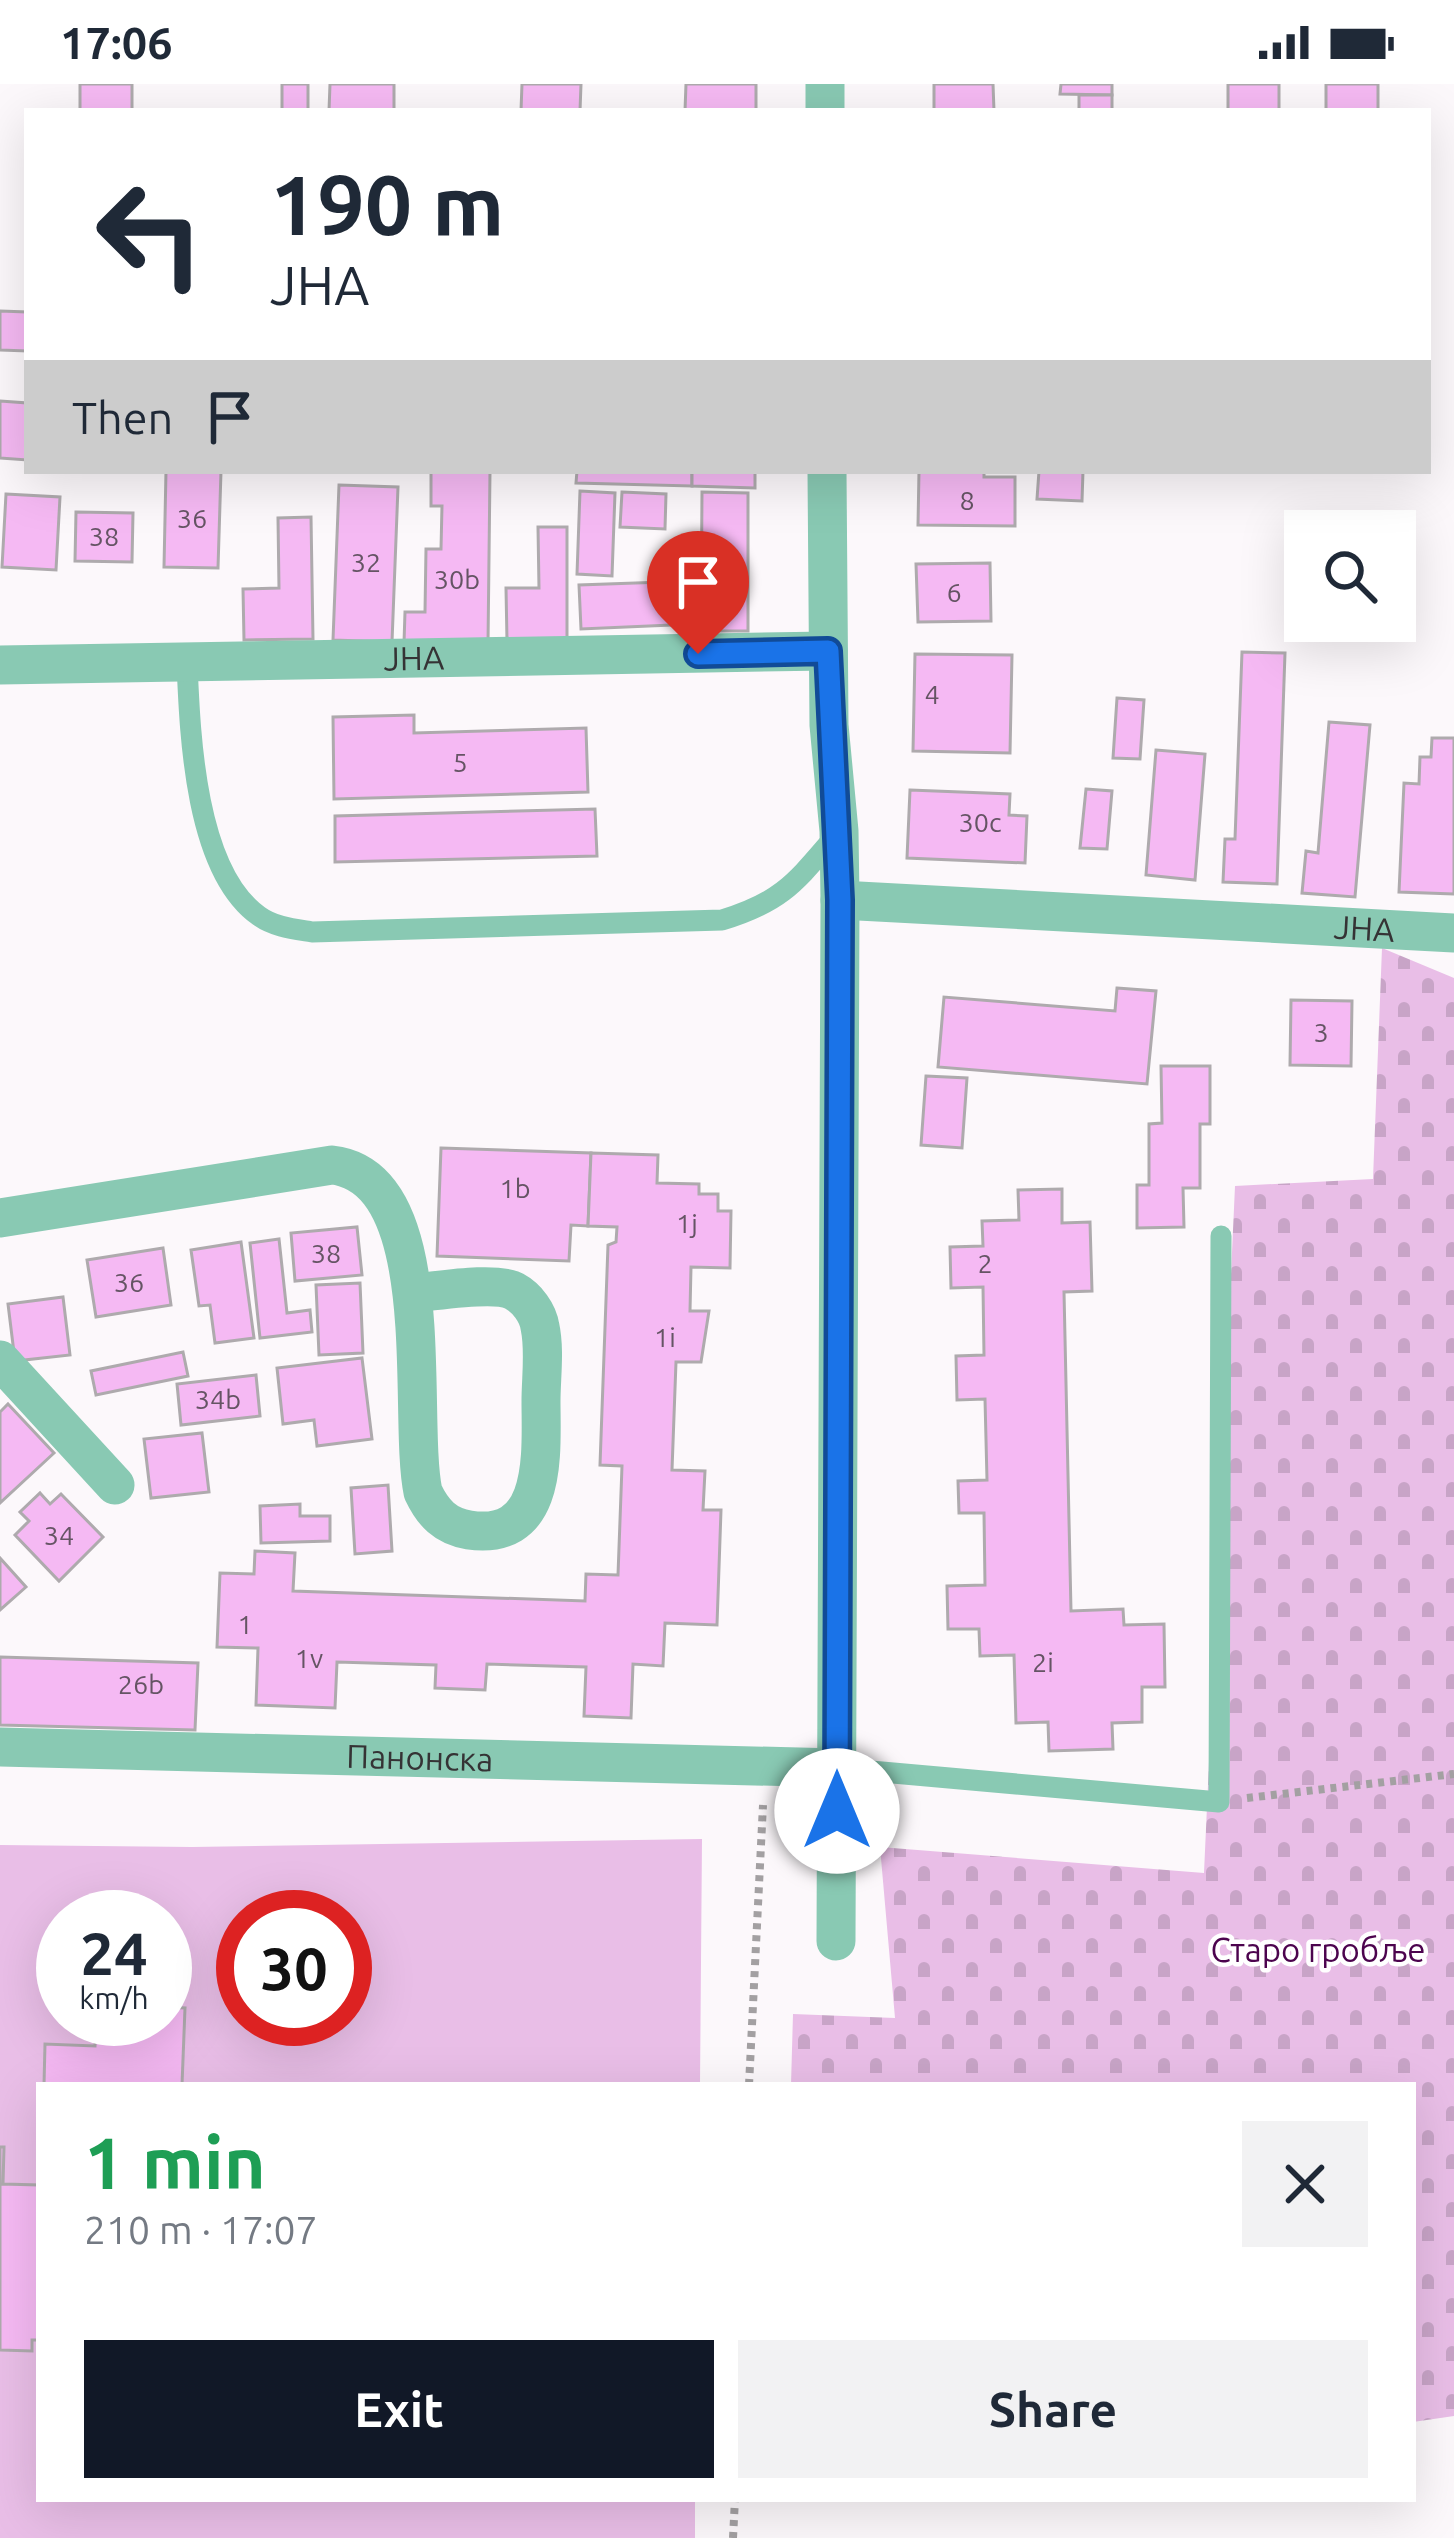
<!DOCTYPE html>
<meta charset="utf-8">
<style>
:root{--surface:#fff;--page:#f2f2f3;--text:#1f2937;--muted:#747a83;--accent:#111827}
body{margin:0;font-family:Ubuntu,sans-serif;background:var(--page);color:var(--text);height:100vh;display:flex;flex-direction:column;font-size:45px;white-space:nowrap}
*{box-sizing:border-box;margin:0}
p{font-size:39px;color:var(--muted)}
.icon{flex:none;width:66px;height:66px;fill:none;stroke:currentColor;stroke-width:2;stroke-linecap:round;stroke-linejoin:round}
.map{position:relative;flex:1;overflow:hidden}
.details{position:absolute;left:36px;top:1998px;width:1380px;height:420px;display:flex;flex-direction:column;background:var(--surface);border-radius:0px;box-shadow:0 12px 48px #0002}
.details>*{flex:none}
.top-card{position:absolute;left:24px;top:24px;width:1407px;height:366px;border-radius:0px;box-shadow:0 12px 48px #0002;background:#fff;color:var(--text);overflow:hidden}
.fabs{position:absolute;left:1284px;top:426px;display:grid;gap:24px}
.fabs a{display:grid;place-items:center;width:132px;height:132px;border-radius:0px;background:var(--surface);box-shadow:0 12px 48px #0002;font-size:60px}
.speed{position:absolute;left:36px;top:1806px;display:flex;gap:24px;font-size:60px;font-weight:700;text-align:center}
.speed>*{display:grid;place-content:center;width:156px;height:156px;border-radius:50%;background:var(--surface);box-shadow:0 12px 48px #0002;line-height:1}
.speed small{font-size:30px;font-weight:400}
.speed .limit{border:18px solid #d22;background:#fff;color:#111}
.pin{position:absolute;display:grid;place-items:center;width:102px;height:102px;color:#fff;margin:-123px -51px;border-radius:50% 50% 50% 0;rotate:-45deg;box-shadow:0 0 12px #0007}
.pin .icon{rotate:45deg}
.me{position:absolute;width:132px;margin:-66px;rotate:0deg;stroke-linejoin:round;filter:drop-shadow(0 0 9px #0008)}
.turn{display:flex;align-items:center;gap:42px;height:252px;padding:0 48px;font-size:54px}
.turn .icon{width:156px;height:156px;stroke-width:2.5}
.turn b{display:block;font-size:84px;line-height:102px}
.then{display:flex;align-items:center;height:114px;padding:0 48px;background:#0003;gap:24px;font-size:45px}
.round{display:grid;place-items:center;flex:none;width:126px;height:126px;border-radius:0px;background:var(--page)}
.summary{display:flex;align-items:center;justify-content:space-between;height:204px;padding:0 48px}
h1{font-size:72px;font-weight:700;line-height:90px;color:#1e9e55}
.action{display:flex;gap:24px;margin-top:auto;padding:24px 48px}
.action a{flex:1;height:138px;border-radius:0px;background:var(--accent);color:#fff;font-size:48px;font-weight:700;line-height:138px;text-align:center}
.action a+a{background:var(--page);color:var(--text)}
.status{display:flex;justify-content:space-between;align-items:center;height:84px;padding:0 60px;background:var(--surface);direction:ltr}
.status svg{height:33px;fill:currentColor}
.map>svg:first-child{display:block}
</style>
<div class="status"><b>17:06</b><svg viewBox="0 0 49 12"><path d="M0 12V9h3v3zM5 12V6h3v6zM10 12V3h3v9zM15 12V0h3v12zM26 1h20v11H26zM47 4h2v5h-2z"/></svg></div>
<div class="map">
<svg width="1454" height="2454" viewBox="0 0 1454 2454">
<defs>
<pattern id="cemetery-stones" width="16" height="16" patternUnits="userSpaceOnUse" patternTransform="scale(3)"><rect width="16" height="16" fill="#e9bee7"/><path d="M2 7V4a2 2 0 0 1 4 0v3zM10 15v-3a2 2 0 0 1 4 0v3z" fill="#c8a4c7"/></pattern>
</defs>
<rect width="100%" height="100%" fill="#fcf8fb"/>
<polygon fill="url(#cemetery-stones)" points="1382,864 1454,894 1454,2332 1413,2338 1413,2001 791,2001 793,1930 895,1934 880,1763 1204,1789 1235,1102 1373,1095"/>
<path fill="#e9bee7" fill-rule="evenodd" d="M702,1755L700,2001H39V2415H695V2454H0V1761L192,1763ZM63,1833H165V1935H63ZM243,1833H345V1935H243Z"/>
<g fill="#f5b9f3" stroke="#aeaaad" stroke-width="3">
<rect x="80" y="0" width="52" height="27"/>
<rect x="282" y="0" width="26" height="27"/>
<polygon points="330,0 394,0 394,27 329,27"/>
<polygon points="522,0 581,0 580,27 521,27"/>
<polygon points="686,0 756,0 756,27 685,27"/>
<polygon points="934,0 993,0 994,27 934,27"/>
<polygon points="1061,0 1112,0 1112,11 1060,10"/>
<rect x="1228" y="0" width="51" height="27"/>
<rect x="1326" y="0" width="52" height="27"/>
<rect x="1079" y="11" width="33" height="16"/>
<polygon points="0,227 27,228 27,267 0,266"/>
<polygon points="0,317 27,319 27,376 0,374"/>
<polygon points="166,387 221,387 218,484 164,483"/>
<polygon points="431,387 490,387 488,560 404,559 405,528 425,528 426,465 441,465 442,422 431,422"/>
<polygon points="577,387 692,387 692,402 576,399"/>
<polygon points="692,387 755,387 755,404 692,402"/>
<polygon points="919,387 984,387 984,393 1015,393 1015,442 918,441"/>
<polygon points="1039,387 1083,387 1082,417 1037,415"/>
<polygon points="339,401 398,403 392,558 333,556"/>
<polygon points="580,407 615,409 612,492 577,490"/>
<polygon points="622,408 666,410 665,445 620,443"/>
<polygon points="702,408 748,409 748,547 701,547"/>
<polygon points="6,410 60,413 56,486 2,483"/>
<polygon points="76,428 133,429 132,478 75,477"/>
<polygon points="311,433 313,555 244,556 243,505 279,504 278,434"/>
<polygon points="538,443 567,443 567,556 507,557 506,504 539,504"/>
<polygon points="990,479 991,537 918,538 916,480"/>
<polygon points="692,497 694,540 581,545 579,501"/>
<polygon points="1242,568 1285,569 1277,800 1223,798 1225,755 1235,755"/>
<polygon points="915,570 1012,571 1010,669 913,667"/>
<polygon points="1117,614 1144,616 1140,675 1113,674"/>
<polygon points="414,631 414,649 586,644 588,708 334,715 333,633"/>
<polygon points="1329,638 1370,641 1355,813 1302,809 1306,767 1318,769"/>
<polygon points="1432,654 1454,654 1454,810 1399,808 1404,699 1419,700 1420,673 1431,673"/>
<polygon points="1156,666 1205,670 1195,796 1146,791"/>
<polygon points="1086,705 1112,707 1107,765 1080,764"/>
<polygon points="910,706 1010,710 1009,731 1027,732 1025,779 907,774"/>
<polygon points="595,725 597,772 335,778 335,732"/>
<polygon points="1117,904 1156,907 1147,1000 938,983 944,913 1115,927"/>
<polygon points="1291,916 1352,917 1351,982 1290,981"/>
<polygon points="1161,982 1210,982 1210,1040 1200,1040 1200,1104 1183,1104 1184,1143 1137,1144 1137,1101 1149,1101 1149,1040 1162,1039"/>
<polygon points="926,992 967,994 962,1064 921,1061"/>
<polygon points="441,1064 591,1069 588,1142 571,1141 569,1177 437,1172"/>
<polygon points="591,1069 658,1071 657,1099 699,1100 699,1110 718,1110 718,1127 731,1127 730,1184 691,1183 690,1227 709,1227 701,1278 676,1278 672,1386 705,1387 703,1426 721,1426 717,1541 665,1539 663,1582 633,1580 631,1634 584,1632 586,1583 487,1580 485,1606 435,1604 436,1581 337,1578 335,1624 256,1621 258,1564 217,1563 220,1489 254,1490 255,1467 295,1469 293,1507 585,1517 586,1490 618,1491 622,1382 600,1381 608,1161 616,1158 617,1143 588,1142"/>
<polygon points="1062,1105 1062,1139 1090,1138 1092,1207 1064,1208 1071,1527 1123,1525 1124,1541 1164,1540 1165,1603 1142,1603 1142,1638 1112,1639 1113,1665 1049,1667 1048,1638 1016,1639 1014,1571 980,1572 979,1545 948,1545 947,1502 985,1501 984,1429 959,1429 958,1397 987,1396 985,1315 957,1316 956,1272 984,1271 983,1203 951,1204 950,1163 983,1162 982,1137 1019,1136 1018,1106"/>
<polygon points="357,1143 362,1191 295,1197 291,1149"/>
<polygon points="279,1155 287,1229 310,1226 312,1248 260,1254 250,1159"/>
<polygon points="241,1158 254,1254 215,1259 210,1221 199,1222 191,1166"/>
<polygon points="163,1164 171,1221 96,1233 87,1176"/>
<polygon points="360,1199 363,1269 319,1271 316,1201"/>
<polygon points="63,1213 70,1271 15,1277 8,1220"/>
<polygon points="183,1268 188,1292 96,1311 91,1287"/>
<polygon points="362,1274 372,1355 317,1362 314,1336 283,1340 277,1284"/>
<polygon points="256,1291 260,1332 181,1341 177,1300"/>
<polygon points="8,1320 54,1369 0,1419 0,1328"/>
<polygon points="202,1349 209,1408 151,1414 144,1355"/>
<polygon points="388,1401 392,1467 355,1470 351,1404"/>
<polygon points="40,1409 50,1420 61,1410 103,1453 59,1497 15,1451 29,1437 20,1428"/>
<polygon points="300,1420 300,1432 330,1432 330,1457 261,1459 260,1422"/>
<polygon points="0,1474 26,1503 0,1526"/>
<polygon points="0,1573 198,1579 195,1646 0,1641"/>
<polygon points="165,1923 185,1924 182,2001 44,2001 45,1960 95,1962 96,1935 165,1935"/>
<polygon points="0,2063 4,2063 3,2100 39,2101 39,2256 32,2256 32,2267 0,2266"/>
</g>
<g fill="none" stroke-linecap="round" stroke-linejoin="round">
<g stroke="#a3a0a2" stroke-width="8" stroke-dasharray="6 6" stroke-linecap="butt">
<polyline points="1247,1714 1454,1690"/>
<polyline points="749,2001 763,1721"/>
<polyline points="733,2454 735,2415"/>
</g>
<g stroke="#89c9b3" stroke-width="21">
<path d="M187,579C190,651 195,787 259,832C274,843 294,845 312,848L722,836C785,817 797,796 839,748"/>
<polyline points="837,1684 1219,1718 1221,1152"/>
</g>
<g stroke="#89c9b3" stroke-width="39">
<polyline points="825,0 825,27"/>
<polyline points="827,387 829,641 839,747 840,816 836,1857"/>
<path id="s1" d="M0,581L828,567"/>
<path id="s2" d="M840,816L1454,849"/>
<path d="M0,1134L332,1081C443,1094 407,1331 423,1408C433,1429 445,1442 469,1446C549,1458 541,1368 541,1317C541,1294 545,1266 540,1243C538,1229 527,1214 514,1207C494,1197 438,1207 414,1209"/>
<polyline points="0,1276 115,1401"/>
<path id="s3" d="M0,1663L837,1684"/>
</g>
</g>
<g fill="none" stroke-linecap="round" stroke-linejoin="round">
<g stroke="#114b97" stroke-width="30">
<polyline id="route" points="698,570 828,567 840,816 837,1727"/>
</g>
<use href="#route" stroke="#1a73e8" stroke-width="21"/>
</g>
<g text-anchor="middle" stroke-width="9" stroke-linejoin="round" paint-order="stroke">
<g font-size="27" fill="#655464">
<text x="967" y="426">8</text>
<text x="192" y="444">36</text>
<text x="104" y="462">38</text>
<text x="366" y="488">32</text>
<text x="457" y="505">30b</text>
<text x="954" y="518">6</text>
<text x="932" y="620">4</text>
<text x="460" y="688">5</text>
<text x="980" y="748">30c</text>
<text x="1321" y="958">3</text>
<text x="515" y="1114">1b</text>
<text x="687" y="1149">1j</text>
<text x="326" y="1179">38</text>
<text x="985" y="1189">2</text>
<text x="129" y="1208">36</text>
<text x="665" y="1263">1i</text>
<text x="218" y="1325">34b</text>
<text x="59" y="1461">34</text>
<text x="245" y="1550">1</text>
<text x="309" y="1584">1v</text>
<text x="1043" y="1588">2i</text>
<text x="141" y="1610">26b</text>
</g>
<g font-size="33" fill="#353335" stroke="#fff">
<text dy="12" stroke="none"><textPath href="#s1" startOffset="414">ЈНА</textPath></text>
<text dy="12" stroke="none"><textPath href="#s2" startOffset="525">ЈНА</textPath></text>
<text dy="12" stroke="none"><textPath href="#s3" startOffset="420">Панонска</textPath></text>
</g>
<g font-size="33" fill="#4c044e" stroke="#fff">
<text x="1318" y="1878">Старо гробље</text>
</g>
</g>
</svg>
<div class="fabs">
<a><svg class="icon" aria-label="search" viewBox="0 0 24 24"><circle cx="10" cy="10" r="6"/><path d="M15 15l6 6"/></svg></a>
</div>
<div class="speed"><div>24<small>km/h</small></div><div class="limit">30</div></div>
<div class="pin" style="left:698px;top:570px;background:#d93025"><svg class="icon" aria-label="arrive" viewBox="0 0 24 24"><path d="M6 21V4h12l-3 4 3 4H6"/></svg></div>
<svg class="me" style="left:837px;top:1727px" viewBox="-20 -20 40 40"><circle r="19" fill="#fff"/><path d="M0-13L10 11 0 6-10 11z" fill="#1a73e8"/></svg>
<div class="top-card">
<div class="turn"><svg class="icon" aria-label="left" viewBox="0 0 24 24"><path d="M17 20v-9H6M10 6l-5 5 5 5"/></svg><div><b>190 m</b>ЈНА</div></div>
<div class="then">Then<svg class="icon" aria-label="arrive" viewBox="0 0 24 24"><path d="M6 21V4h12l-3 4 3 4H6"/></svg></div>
</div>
<section class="details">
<div class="summary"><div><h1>1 min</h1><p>210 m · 17:07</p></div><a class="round"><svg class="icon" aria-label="close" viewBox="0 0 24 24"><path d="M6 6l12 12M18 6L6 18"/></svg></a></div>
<div class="action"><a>Exit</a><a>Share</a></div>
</section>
</div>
